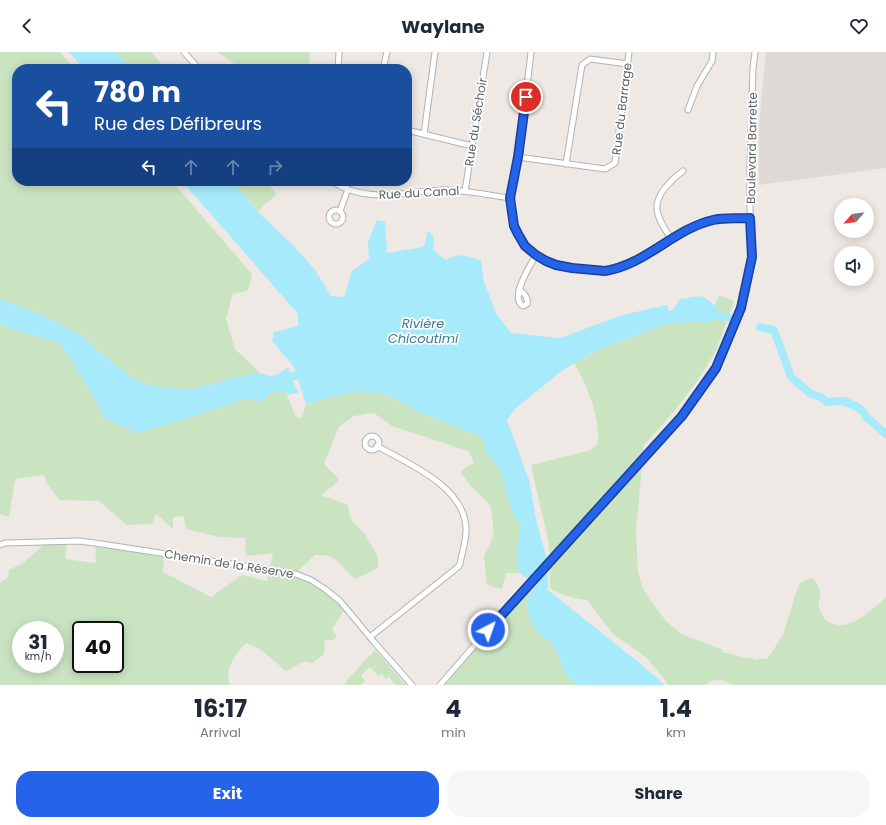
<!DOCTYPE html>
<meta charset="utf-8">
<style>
:root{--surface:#fff;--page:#f6f6f7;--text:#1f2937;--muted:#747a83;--accent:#2563eb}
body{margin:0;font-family:Poppins,sans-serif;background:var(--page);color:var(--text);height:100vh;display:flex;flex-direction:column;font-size:15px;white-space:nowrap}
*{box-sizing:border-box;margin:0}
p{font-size:13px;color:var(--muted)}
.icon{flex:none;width:22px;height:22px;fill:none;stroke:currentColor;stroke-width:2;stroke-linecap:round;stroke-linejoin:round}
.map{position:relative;height:633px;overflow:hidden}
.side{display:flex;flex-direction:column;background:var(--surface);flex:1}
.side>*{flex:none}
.guide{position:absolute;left:12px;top:12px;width:400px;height:122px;border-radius:16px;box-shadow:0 2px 10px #0003;background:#1a4fa0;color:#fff;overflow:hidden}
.needle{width:26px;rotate:242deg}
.tools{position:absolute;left:834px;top:146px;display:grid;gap:8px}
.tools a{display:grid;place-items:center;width:40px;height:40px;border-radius:50%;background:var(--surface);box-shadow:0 2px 10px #0003;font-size:20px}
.speed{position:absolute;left:12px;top:569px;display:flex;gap:8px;font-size:20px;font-weight:700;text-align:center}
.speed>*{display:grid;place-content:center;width:52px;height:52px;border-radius:50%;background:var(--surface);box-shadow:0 2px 10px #0003;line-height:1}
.speed small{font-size:10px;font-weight:400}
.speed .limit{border:2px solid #111;border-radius:6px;background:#fff;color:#111}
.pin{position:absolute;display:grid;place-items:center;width:34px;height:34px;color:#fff;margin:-17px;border:2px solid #fff;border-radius:50%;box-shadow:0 1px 4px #0007}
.me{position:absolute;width:44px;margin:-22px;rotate:41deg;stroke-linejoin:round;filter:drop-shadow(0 0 3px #0008)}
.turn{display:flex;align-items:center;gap:14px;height:84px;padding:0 16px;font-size:18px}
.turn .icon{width:52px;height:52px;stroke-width:2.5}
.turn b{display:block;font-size:28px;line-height:34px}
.lanes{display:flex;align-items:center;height:38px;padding:0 16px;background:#0003;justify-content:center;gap:20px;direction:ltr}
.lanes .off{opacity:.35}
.eta{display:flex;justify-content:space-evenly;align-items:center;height:68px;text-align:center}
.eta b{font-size:24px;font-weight:700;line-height:28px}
.button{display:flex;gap:8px;margin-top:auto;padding:8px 16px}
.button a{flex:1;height:46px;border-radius:16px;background:var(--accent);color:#fff;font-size:16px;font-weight:700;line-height:46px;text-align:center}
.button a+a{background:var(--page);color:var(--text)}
header{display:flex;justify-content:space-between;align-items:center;height:52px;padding:0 16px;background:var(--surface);font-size:18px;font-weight:700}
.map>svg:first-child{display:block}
</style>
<header><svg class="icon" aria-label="back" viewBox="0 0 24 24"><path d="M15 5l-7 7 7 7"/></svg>Waylane<svg class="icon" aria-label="heart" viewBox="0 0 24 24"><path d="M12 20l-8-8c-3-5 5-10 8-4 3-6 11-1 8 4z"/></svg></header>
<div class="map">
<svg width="886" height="633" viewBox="0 0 886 633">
<rect width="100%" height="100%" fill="#eee9e4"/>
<polygon fill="#ddd9d6" points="766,0 886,0 886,116 759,133 759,73"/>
<g fill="#cae4c2" fill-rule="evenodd">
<polygon points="0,0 60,0 75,17 17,17 17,129 172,129 252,222 248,238 236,242 233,241 226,267 235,297 260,321 232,326 198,336 179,337 148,333 134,327 102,302 82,284 43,263 0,247"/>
<polygon points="116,0 151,0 166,17 131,17"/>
<polygon points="217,0 310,0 309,17 242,17"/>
<polygon points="231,129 265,129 277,142 258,159"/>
<path d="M719,243L734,249L716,299L694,334L670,364L644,393L636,478L638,520L642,534L650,548L666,569L681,582L721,597L722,600L746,606L752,605L754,608L768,606L783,583L796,541L800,531L805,528L812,526C818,532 821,537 820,546C819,548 818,552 819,555C820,561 824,567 829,570C850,581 871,558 886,545V633H732C722,627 715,625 706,633H669L647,606L613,582L587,548C573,546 561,544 550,536L549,492L531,413L591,398L598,391C600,364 587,334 574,311L594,300L669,270H708Z"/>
<path d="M0,271L15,278L60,291L93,343L104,366L201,362L247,346L262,350L273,339H285L296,365L302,366L306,352L351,340L384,341L419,360L482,385L487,402L500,417L513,462L521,474L516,506L519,521H506L502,537L487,533L484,504L494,483L491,454L471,434L460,420L474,410L468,399L392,374L374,361L354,364L339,375L324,412L339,427L334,433L321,443L348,453L349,461L353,470L365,482L378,505V516L355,527C339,514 340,502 315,503L296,521L325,537L345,557L332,577L337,585L332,588H325L324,602L313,611L305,609L286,619L260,597L246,591C235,603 224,617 230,633H0V530C7,527 9,526 9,518L23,511L47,490H67L65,507L96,511L95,491L164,502L163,520L211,545L242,523L267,529L273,501L246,504L245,486L219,485L186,477L184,464L173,465V477L156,462L152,472L127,473L99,449L59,448L46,430L44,423L15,427L9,465L0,462ZM21,578H55V612H21ZM81,578H115V612H81Z"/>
<polygon points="533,536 537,580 552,591 566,623 577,633 444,633 467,606"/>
<polygon points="375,598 406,633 396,633 389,625 386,627 381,622 378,624 370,615 361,623 365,629 361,633 345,633 347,628"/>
</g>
<g fill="#a7eafb">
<polygon points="69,0 116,0 131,17 84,17"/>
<path d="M182,129H231L262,164L294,194L315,218L331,244L344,245L352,219L369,207L368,190L377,168L385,170L387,201L424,195L428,178L434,186L433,198L446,208C460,200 466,204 481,208L484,230L496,261L511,281L560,286L622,263L667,253L669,259H672L680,247L702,244C709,248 718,255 720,264L717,268L705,270L668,271L591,301L560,320L515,357L507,368L529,428L537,472L547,507L548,538L642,613L665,633H577L566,623L552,591L537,580L530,567L526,549L534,537L528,527L519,521L516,506L521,474L513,462L500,417L487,402L482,385L419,360L384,341L351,340L306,352L294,315L272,289L274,280L298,274V262Z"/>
<polygon points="0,247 43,263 82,284 102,302 134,327 148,333 180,337 198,336 232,326 260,321 270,324 279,322 288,315 295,334 299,341 287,343 285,339 273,339 262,350 247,346 201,362 138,381 104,366 93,343 60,291 15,278 0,271"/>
</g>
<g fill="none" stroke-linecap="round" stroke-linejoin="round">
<g stroke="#a7eafb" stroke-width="8">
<polyline points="720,264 729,266"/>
<polyline points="760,275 774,278 791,325 811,342 821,345 827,350 844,349 855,354 863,359 866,365 886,382"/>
<polyline points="280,327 306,321"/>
</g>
<g stroke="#afb3b6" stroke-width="7">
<g id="minor">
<polyline points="184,0 199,17"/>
<path d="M531,0C527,34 523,69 519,103C517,117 511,131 510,145C510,151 512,157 513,163C520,212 564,215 605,219C644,213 675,177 713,168C725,165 739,167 750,166"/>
<polyline points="338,17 339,0"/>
<polyline points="383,17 387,0"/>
<polyline points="688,58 697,34 712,9 713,0"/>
<polyline points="407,78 472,94"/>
<polyline points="424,82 435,0"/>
<polyline points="518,105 605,117 615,111 629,0"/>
<polyline points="566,112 582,13 590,7 628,12"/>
<path d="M331,129C370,153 402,139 444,138C466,138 488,143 510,146"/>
<polyline points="465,139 487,0"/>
<circle cx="336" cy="165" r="7"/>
<polyline points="340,159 348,137"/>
<path d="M672,188C666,179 658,168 657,157C655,143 673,126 683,119"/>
<path d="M519,237C524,241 529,246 527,252L523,254C509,246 530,214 536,203"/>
<circle cx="372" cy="391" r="7"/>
<polyline points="0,493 5,491 79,489 95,491 296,522 311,528 325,537 340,549 374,590 412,633"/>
<path d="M370,585L458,515L460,512C462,500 467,487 466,475C463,434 409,412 377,394"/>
<polyline points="440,633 507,556 682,364 717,316 741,256 752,205 750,166 750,117 753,16 755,0"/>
</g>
</g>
<use href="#minor" stroke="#fff" stroke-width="5"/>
</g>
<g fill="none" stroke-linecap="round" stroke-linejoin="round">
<g stroke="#184099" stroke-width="10">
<path id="route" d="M488,578L682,364L716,316L741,256L752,205L750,166C739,167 725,165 713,168C674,177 645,213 605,219L572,216L556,213L546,209L536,203L525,194L518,182L514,174L510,146L518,105L526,45"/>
</g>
<use href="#route" stroke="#2563eb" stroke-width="7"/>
</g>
<g text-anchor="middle" stroke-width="3.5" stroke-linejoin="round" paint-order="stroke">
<g font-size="12" fill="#5c6164" stroke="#fff">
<text transform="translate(622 57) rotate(-83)" y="4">Rue du Barrage</text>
<text transform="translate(476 70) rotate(-81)" y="4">Rue du Séchoir</text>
<text transform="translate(752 96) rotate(-89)" y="4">Boulevard Barrette</text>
<text transform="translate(419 141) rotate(-3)" y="4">Rue du Canal</text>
<text transform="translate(229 512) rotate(9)" y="4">Chemin de la Réserve</text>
</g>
<g font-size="13" font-style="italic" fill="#3c7b92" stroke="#fff">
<text x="423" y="276">Rivière<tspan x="423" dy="15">Chicoutimi</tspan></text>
</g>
</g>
</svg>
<div class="tools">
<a><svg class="needle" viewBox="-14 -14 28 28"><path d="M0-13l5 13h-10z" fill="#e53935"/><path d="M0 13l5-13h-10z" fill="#747a83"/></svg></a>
<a><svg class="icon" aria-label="sound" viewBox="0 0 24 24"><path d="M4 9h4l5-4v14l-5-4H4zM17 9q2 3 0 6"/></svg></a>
</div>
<div class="speed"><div>31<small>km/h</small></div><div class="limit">40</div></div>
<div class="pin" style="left:526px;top:45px;background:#d93025"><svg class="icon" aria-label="arrive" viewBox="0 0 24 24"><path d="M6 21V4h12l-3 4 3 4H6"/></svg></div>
<svg class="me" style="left:488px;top:578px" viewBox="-20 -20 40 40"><circle r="17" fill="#2563eb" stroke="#fff" stroke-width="3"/><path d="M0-11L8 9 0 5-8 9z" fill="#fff"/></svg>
<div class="guide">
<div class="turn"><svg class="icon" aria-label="left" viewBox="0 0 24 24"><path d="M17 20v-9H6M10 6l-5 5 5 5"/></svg><div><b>780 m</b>Rue des Défibreurs</div></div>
<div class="lanes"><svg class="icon" aria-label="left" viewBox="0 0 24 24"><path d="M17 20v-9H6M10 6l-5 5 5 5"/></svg><svg class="icon off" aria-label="ahead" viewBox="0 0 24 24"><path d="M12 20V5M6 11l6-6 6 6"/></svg><svg class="icon off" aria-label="ahead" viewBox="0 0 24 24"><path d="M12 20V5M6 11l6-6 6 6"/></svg><svg class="icon off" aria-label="right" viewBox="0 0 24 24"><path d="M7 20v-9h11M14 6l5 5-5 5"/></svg></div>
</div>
</div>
<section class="side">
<div class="eta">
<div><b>16:17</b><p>Arrival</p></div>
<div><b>4</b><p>min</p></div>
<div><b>1.4</b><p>km</p></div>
</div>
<div class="button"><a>Exit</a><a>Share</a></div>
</section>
